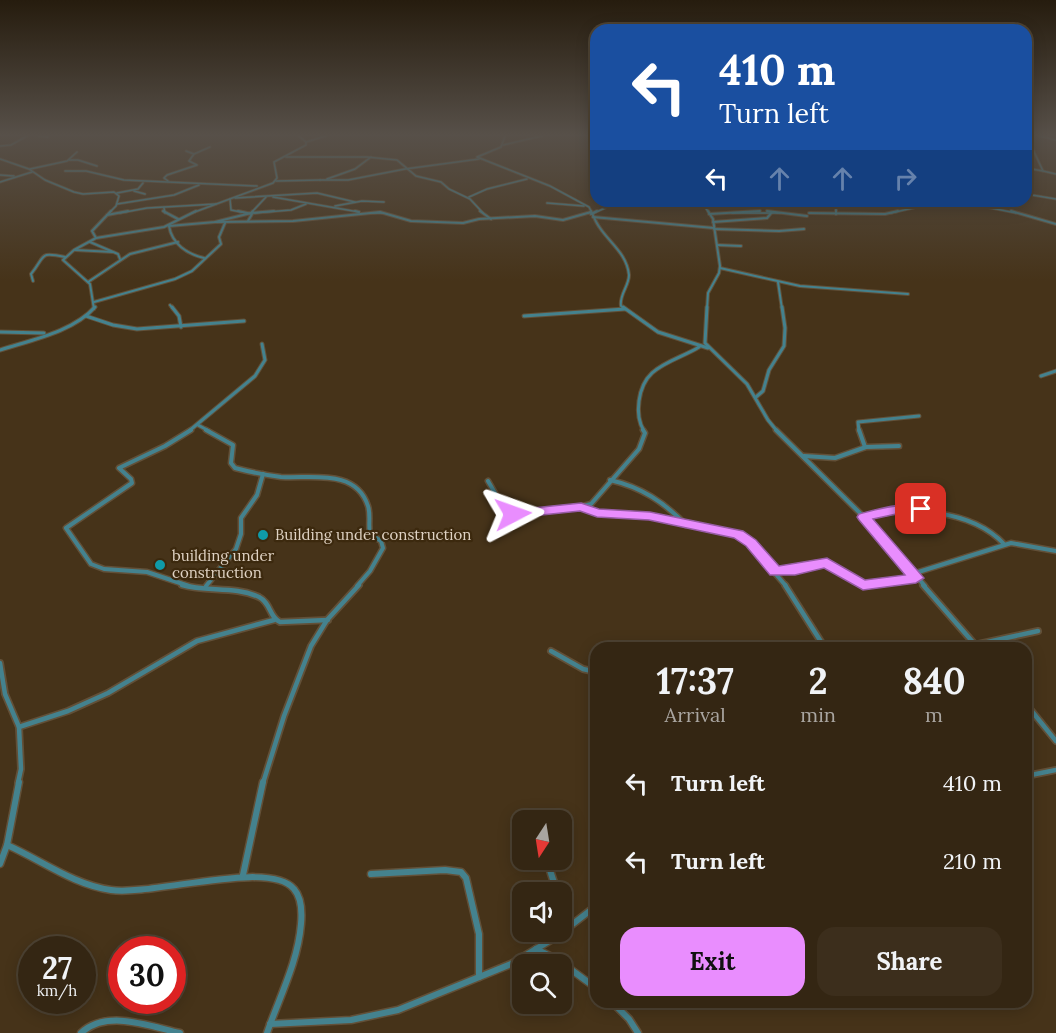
<!DOCTYPE html>
<style>
:root{--surface:#342613;--page:#3c2e1c;--text:#f1f3f6;--muted:#a9a5a0;--line:#4e4333;--accent:#e98dfe}
body{margin:0;font-family:Lora,serif;background:var(--page);color:var(--text);height:100vh;display:flex;flex-direction:column;font-size:22px;white-space:nowrap}
*{box-sizing:border-box;margin:0}
p{font-size:20px;color:var(--muted)}
.icon{flex:none;width:33px;height:33px;fill:none;stroke:currentColor;stroke-width:2;stroke-linecap:round;stroke-linejoin:round}
.map{position:relative;flex:1;overflow:hidden}
.panel{position:absolute;left:590px;top:642px;width:442px;height:366px;display:flex;flex-direction:column;background:var(--surface);border-radius:18px;box-shadow:0 3px 15px #0003,0 0 0 2px var(--line)}
.panel>*{flex:none}
.hud{position:absolute;left:590px;top:24px;width:442px;height:183px;border-radius:18px;box-shadow:0 3px 15px #0003,0 0 0 2px var(--line);background:#1a4fa0;color:#fff;overflow:hidden}
.needle{width:39px;rotate:192deg}
.controls{position:absolute;left:512px;top:810px;display:grid;gap:12px}
.controls a{display:grid;place-items:center;width:60px;height:60px;border-radius:12px;background:var(--surface);box-shadow:0 3px 15px #0003,0 0 0 2px var(--line);font-size:30px}
.speed{position:absolute;left:18px;top:936px;display:flex;gap:12px;font-size:30px;font-weight:700;text-align:center}
.speed>*{display:grid;place-content:center;width:78px;height:78px;border-radius:50%;background:var(--surface);box-shadow:0 3px 15px #0003,0 0 0 2px var(--line);line-height:1}
.speed small{font-size:15px;font-weight:400}
.speed .limit{border:9px solid #d22;background:#fff;color:#111}
.pin{position:absolute;display:grid;place-items:center;width:51px;height:51px;color:#fff;margin:-26px;border-radius:12px;box-shadow:0 3px 9px #0006}
.me{position:absolute;width:66px;margin:-33px;rotate:86deg;stroke-linejoin:round;filter:drop-shadow(0 0 4px #0008)}
.turn{display:flex;align-items:center;gap:21px;height:126px;padding:0 30px;font-size:27px}
.turn .icon{width:78px;height:78px;stroke-width:2.5}
.turn b{display:block;font-size:42px;line-height:51px}
.lanes{display:flex;align-items:center;height:57px;padding:0 30px;background:#0003;justify-content:center;gap:30px;direction:ltr}
.lanes .off{opacity:.35}
.eta{display:flex;justify-content:space-evenly;align-items:center;height:102px;text-align:center}
.eta b{font-size:36px;font-weight:700;line-height:42px}
.cta{display:flex;gap:12px;margin-top:auto;padding:12px 30px}
.cta a{flex:1;height:69px;border-radius:18px;background:var(--accent);color:#111;font-size:24px;font-weight:700;line-height:69px;text-align:center}
.cta a+a{background:var(--page);color:var(--text)}
ul{padding:0;list-style:none}
li{display:flex;align-items:center;gap:18px;height:78px;padding:0 30px}
li div{flex:1}
li b{display:block;font-size:22px}
li em{font-style:normal}
.map>svg:first-child{display:block}
</style>
<div class="map">
<svg width="1056" height="1033" viewBox="0 0 1056 1033">
<rect width="100%" height="100%" fill="#463319"/>
<g fill="none" stroke-linecap="round" stroke-linejoin="round">
<g stroke="#625038" stroke-width="3">
<g id="minor-far5">
<polyline points="39,136 48,137"/>
<polyline points="505,136 501,147 477,157 550,186 589,207 592,213"/>
<polyline points="1040,136 1056,140"/>
<polyline points="1026,141 1030,143 1043,171 1056,174"/>
<polyline points="306,142 326,136"/>
<polyline points="503,145 542,136"/>
<polyline points="0,146 11,145 27,136"/>
<polyline points="194,154 210,147"/>
<polyline points="286,157 367,157 397,160 416,176 441,182 449,189 470,199 483,213"/>
<polyline points="0,159 29,169 45,180 74,192 83,194 114,192 119,196 116,206 109,213"/>
<polyline points="69,160 78,160 97,166"/>
<polyline points="1026,168 1043,171"/>
<polyline points="30,169 67,161 77,152"/>
<polyline points="65,171 86,171 124,180 257,186"/>
<polyline points="0,175 14,176"/>
<polyline points="327,179 355,169 371,157"/>
<polyline points="320,180 348,180 405,169 479,159"/>
<polyline points="168,181 164,178 167,175 197,165 189,161 194,154 186,151"/>
<polyline points="276,181 320,180"/>
<polyline points="0,182 32,172"/>
<polyline points="134,191 145,194"/>
<polyline points="117,193 138,189 143,183"/>
<polyline points="273,197 359,212"/>
<polyline points="469,197 487,189 527,179"/>
<polyline points="235,198 317,193 355,202"/>
<polyline points="1026,198 1032,195 1056,199"/>
<polyline points="230,199 231,210 246,213"/>
<polyline points="701,201 709,213"/>
<polyline points="830,201 836,205 836,213"/>
<polyline points="547,203 584,206"/>
<polyline points="117,204 174,195 199,185"/>
<polyline points="971,204 1016,213"/>
<polyline points="335,206 362,201 384,202"/>
<polyline points="164,208 165,213"/>
<polyline points="120,213 147,208 216,204"/>
<polyline points="192,213 273,183 277,178 274,162 306,145 306,142 299,136"/>
<polyline points="251,213 266,197"/>
<polyline points="254,213 291,210 306,204"/>
<polyline points="372,213 383,213"/>
<polyline points="588,213 591,212"/>
<polyline points="594,213 621,201"/>
<polyline points="732,213 780,213"/>
<polyline points="891,213 922,206 983,201"/>
</g>
</g>
<g stroke="#625038" stroke-width="4">
<g id="minor-far4">
<polyline points="163,211 178,219"/>
<polyline points="238,211 252,214 248,221"/>
<polyline points="355,211 359,212"/>
<polyline points="480,211 491,219"/>
<path d="M591,211C594,217 596,223 600,228C610,243 627,254 629,275C629,286 619,295 621,306L625,309"/>
<polyline points="767,211 807,216"/>
<polyline points="836,211 836,214"/>
<polyline points="1011,211 1056,224"/>
<polyline points="251,213 274,211"/>
<polyline points="251,213 253,211"/>
<polyline points="809,213 885,214 898,211"/>
<polyline points="591,214 597,211"/>
<polyline points="709,214 760,211"/>
<polyline points="107,215 128,211"/>
<polyline points="593,217 714,228"/>
<polyline points="215,222 293,221 380,212 411,221 463,223 479,219 535,216 563,220 591,212"/>
<polyline points="713,222 767,218 772,212"/>
<polyline points="169,226 215,222 251,213"/>
<path d="M169,226C172,244 187,254 204,258"/>
<polyline points="714,229 779,231 804,229"/>
<polyline points="96,238 164,227 196,211"/>
<polyline points="90,242 118,254 120,259"/>
<polyline points="717,245 741,246"/>
<polyline points="75,250 113,252"/>
<polyline points="720,268 800,286 908,294"/>
<path d="M33,281L31,274C46,256 38,251 65,257"/>
<polyline points="88,282 130,254 178,242"/>
<polyline points="778,282 782,309"/>
<polyline points="94,302 175,279 192,271 221,244 219,237 225,223"/>
<polyline points="170,305 173,309"/>
<polyline points="94,309 90,284 63,260 74,250 96,238 92,231 111,211"/>
<polyline points="707,309 708,293 719,273 720,266 713,219 708,211"/>
</g>
</g>
<g stroke="#625038" stroke-width="5">
<g id="minor-far3">
<polyline points="172,307 179,316 181,327"/>
<polyline points="623,307 658,332 708,348"/>
<polyline points="707,307 705,343 747,384 768,420 777,431"/>
<polyline points="86,316 113,325 137,329 244,321"/>
<polyline points="524,316 625,309"/>
<polyline points="0,332 44,333"/>
<path d="M0,350C31,340 73,332 95,307"/>
<polyline points="1041,376 1056,371"/>
<polyline points="756,397 763,391 769,370 784,346 785,328 782,307"/>
<polyline points="198,425 209,431"/>
<polyline points="189,431 255,376 265,360 262,344"/>
<path d="M644,431C634,415 638,386 652,373C665,361 685,356 699,347"/>
<polyline points="859,431 858,422 919,416"/>
</g>
</g>
<g stroke="#625038" stroke-width="7">
<g id="minor-far2">
<path d="M206,430L233,445L231,463L235,468C250,472 266,475 281,477C311,479 356,468 368,506C371,515 368,525 370,534L381,541L383,548L370,571L357,586"/>
<polyline points="776,430 870,523 925,586"/>
<polyline points="859,430 865,447"/>
<polyline points="804,456 835,458 866,447 899,446"/>
<path d="M610,480C641,487 664,502 686,525"/>
<polyline points="488,481 499,500 513,514 576,508 591,504 639,449 645,433 643,430"/>
<polyline points="581,507 597,513 649,516 744,537 786,586"/>
<path d="M864,517C907,506 971,509 1004,544"/>
<polyline points="775,571 795,570 815,563 827,563 853,581 863,585 915,578"/>
<polyline points="912,574 1011,543 1056,551"/>
<polyline points="189,586 147,572 104,569 91,564 66,528 132,483 131,479 119,468 165,446 191,430"/>
<polyline points="206,586 236,549 241,534 241,518 257,495 263,474"/>
</g>
</g>
<g stroke="#625038" stroke-width="8">
<g id="minor-far1">
<path d="M182,585C207,592 235,586 259,597C271,603 269,617 280,622L328,620"/>
<polyline points="785,585 825,648"/>
<polyline points="862,585 865,585"/>
<polyline points="923,585 978,648"/>
<polyline points="974,645 1038,631"/>
<polyline points="551,651 583,669 596,672"/>
<polyline points="0,663 5,694 19,727 21,769 18,783"/>
<polyline points="1026,704 1056,741"/>
<polyline points="19,727 68,711 108,693 197,641 274,620"/>
<polyline points="1026,776 1056,770"/>
<polyline points="263,783 284,716 311,646 327,620 359,585"/>
</g>
</g>
<g stroke="#625038" stroke-width="9">
<g id="minor">
<path d="M7,845C41,860 74,885 111,890C153,896 270,859 294,889C302,898 302,913 301,924C298,962 279,998 267,1033"/>
<polyline points="0,864 7,845 19,782"/>
<polyline points="548,864 557,892"/>
<polyline points="371,874 445,870 461,872 466,878 479,934 479,977"/>
<polyline points="243,875 263,782"/>
<polyline points="561,905 568,927"/>
<polyline points="536,949 558,960 596,988"/>
<polyline points="612,1002 629,1019 638,1033"/>
<polyline points="270,1024 351,1020 398,1010 511,964 556,937 596,906"/>
<path d="M81,1033C107,1009 149,1026 180,1033"/>
</g>
</g>
<use href="#minor-far5" stroke="#44828e" stroke-width="1.5"/>
<use href="#minor-far4" stroke="#44828e" stroke-width="2"/>
<use href="#minor-far3" stroke="#44828e" stroke-width="3"/>
<use href="#minor-far2" stroke="#44828e" stroke-width="4"/>
<use href="#minor-far1" stroke="#44828e" stroke-width="4.5"/>
<use href="#minor" stroke="#44828e" stroke-width="6"/>
</g>
<linearGradient id="sky" x2="0" y2="1"><stop stop-color="#261c0e"/><stop offset="0.48" stop-color="#575049"/><stop offset="1" stop-color="#575049" stop-opacity="0"/></linearGradient>
<rect width="1056" height="281" fill="url(#sky)"/>
<path fill="#e98dfe" stroke="#975ca5" stroke-width="1.5" d="M581,503L599,509L650,512L743,531L756,540L779,566L827,558L865,580L905,575L859,520L857,517L859,514C874,510 916,498 927,509L925,512L901,513L873,519L924,578L916,583L863,590L824,568L795,575H770L746,546L734,538L649,520L597,517L580,511L513,518L506,514L513,510Z"/>
<g fill="#0f9aa8" stroke="#3c290e" stroke-width="2">
<circle cx="263" cy="535" r="6"/>
<circle cx="160" cy="565" r="6"/>
</g>
<g text-anchor="middle" stroke-width="4.5" stroke-linejoin="round" paint-order="stroke">
<g font-size="15" fill="#dfd2c3" stroke="#3c290e" text-anchor="start">
<text x="275" y="540">Building under construction</text>
<text x="172" y="561">building under<tspan x="172" dy="17">construction</tspan></text>
</g>
</g>
</svg>
<div class="controls">
<a><svg class="needle" viewBox="-14 -14 28 28"><path d="M0-13l5 13h-10z" fill="#e53935"/><path d="M0 13l5-13h-10z" fill="#a9a5a0"/></svg></a>
<a><svg class="icon" aria-label="sound" viewBox="0 0 24 24"><path d="M4 9h4l5-4v14l-5-4H4zM17 9q2 3 0 6"/></svg></a>
<a><svg class="icon" aria-label="search" viewBox="0 0 24 24"><circle cx="10" cy="10" r="6"/><path d="M15 15l6 6"/></svg></a>
</div>
<div class="speed"><div>27<small>km/h</small></div><div class="limit">30</div></div>
<div class="pin" style="left:921px;top:509px;background:#d93025"><svg class="icon" aria-label="arrive" viewBox="0 0 24 24"><path d="M6 21V4h12l-3 4 3 4H6"/></svg></div>
<svg class="me" style="left:513px;top:514px" viewBox="-20 -20 40 40"><path d="M0-17L14 15 0 8-14 15z" fill="#e98dfe" stroke="#fff" stroke-width="4"/></svg>
<div class="hud">
<div class="turn"><svg class="icon" aria-label="left" viewBox="0 0 24 24"><path d="M17 20v-9H6M10 6l-5 5 5 5"/></svg><div><b>410 m</b>Turn left</div></div>
<div class="lanes"><svg class="icon" aria-label="left" viewBox="0 0 24 24"><path d="M17 20v-9H6M10 6l-5 5 5 5"/></svg><svg class="icon off" aria-label="ahead" viewBox="0 0 24 24"><path d="M12 20V5M6 11l6-6 6 6"/></svg><svg class="icon off" aria-label="ahead" viewBox="0 0 24 24"><path d="M12 20V5M6 11l6-6 6 6"/></svg><svg class="icon off" aria-label="right" viewBox="0 0 24 24"><path d="M7 20v-9h11M14 6l5 5-5 5"/></svg></div>
</div>
<section class="panel">
<div class="eta">
<div><b>17:37</b><p>Arrival</p></div>
<div><b>2</b><p>min</p></div>
<div><b>840</b><p>m</p></div>
</div>
<ul>
<li><svg class="icon" aria-label="left" viewBox="0 0 24 24"><path d="M17 20v-9H6M10 6l-5 5 5 5"/></svg><div><b>Turn left</b></div><em>410 m</em></li>
<li><svg class="icon" aria-label="left" viewBox="0 0 24 24"><path d="M17 20v-9H6M10 6l-5 5 5 5"/></svg><div><b>Turn left</b></div><em>210 m</em></li>
</ul>
<div class="cta"><a>Exit</a><a>Share</a></div>
</section>
</div>
